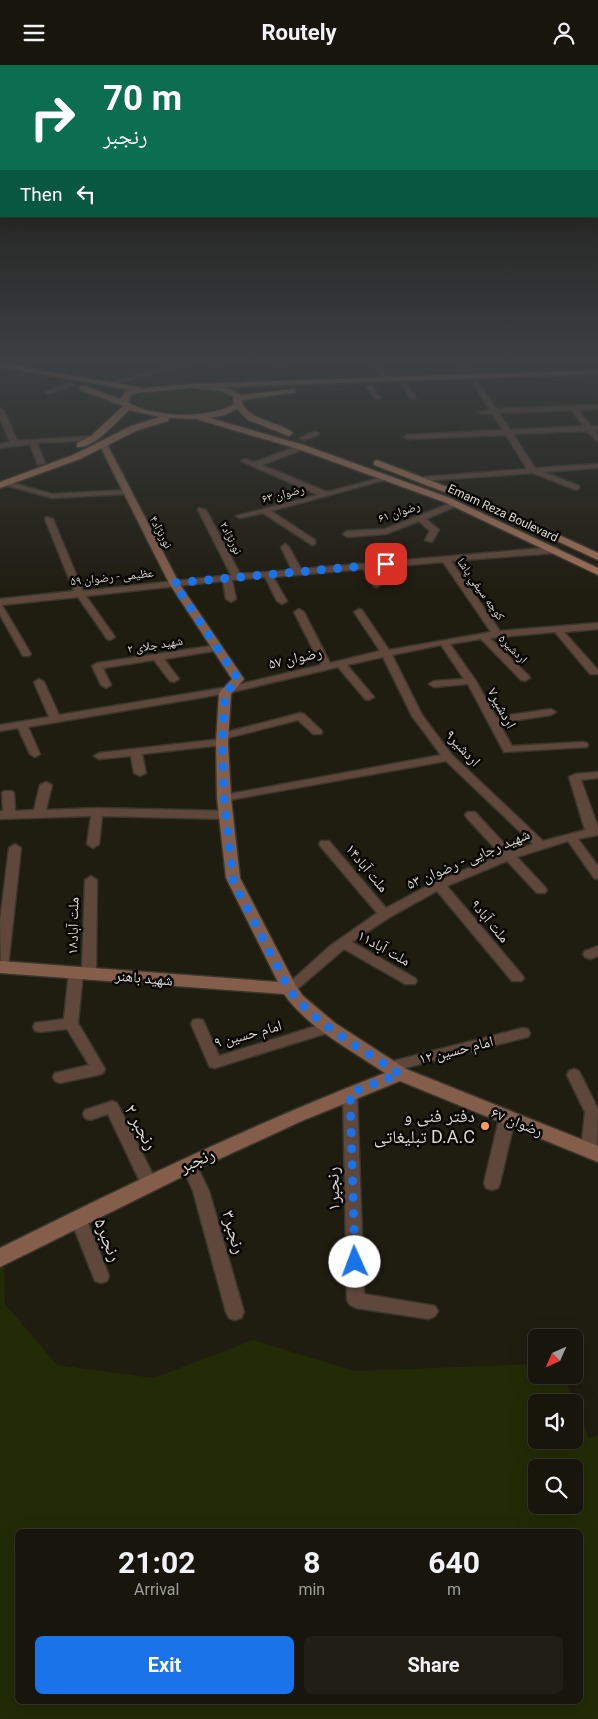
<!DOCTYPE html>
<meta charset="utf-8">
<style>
:root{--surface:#17150c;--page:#201e15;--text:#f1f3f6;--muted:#9e9f9d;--line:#36342d;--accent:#1a73e8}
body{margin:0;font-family:Roboto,"Noto Naskh Arabic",sans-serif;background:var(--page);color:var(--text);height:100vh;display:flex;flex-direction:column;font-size:19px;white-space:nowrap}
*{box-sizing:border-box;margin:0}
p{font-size:16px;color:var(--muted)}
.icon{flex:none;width:28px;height:28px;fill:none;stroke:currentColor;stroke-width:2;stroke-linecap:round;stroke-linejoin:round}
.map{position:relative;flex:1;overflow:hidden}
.sheet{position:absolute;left:15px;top:1464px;width:568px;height:175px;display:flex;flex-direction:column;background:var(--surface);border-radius:8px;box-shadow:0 5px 20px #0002,0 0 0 1px var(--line)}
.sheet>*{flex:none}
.guide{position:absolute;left:0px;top:0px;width:599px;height:152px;box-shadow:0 5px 20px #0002,0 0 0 1px var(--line);background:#0b6e4f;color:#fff;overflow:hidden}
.needle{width:32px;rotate:225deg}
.fabs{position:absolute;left:528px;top:1264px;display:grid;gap:10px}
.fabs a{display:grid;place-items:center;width:55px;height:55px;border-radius:8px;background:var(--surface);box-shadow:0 5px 20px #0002,0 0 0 1px var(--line);font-size:25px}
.pin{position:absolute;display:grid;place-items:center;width:42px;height:42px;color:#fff;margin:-21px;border-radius:10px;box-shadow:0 2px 8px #0006}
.me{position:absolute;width:55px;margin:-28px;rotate:358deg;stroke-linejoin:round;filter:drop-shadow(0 0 4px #0008)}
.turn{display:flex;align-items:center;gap:18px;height:105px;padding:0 20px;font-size:22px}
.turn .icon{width:65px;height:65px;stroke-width:2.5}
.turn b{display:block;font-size:35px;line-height:42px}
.then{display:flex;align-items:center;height:48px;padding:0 20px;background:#0003;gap:10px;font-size:19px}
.eta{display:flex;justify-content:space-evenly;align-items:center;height:85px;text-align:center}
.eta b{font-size:30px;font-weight:700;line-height:35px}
.action{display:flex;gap:10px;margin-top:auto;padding:10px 20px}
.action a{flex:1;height:58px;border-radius:8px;background:var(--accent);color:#fff;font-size:20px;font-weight:700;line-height:58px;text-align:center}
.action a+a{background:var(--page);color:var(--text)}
header{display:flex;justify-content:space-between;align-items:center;height:65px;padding:0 20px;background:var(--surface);font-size:22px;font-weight:700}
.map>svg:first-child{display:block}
</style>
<header><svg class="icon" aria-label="menu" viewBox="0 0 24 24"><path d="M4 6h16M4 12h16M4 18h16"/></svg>Routely<svg class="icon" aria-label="person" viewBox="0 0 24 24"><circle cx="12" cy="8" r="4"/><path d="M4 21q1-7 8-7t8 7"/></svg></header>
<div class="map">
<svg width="598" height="1654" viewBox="0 0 598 1654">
<rect width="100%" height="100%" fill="#1f1c10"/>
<g fill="#222b06" fill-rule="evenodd">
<path d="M171,325L216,327L231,332V335C222,352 149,349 136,337L137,333L148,328Z"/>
<path d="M4,1186L5,1239L57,1300L154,1313L253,1275L354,1306L536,1299V1310H563L589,1373L598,1370V1654H0V1188ZM536,1338H574V1375H536ZM536,1402H574V1440H536ZM18,1466H580V1636H18Z"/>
</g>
<polygon fill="#455317" points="577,309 582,310 255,323 261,321"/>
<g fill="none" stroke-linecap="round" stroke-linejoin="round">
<g stroke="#39362b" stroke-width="3">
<g id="street">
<polygon points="181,298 190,298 109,321 106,319"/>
<polygon points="213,298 221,298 223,300 220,302"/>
<polygon points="276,298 283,298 284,299 281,301"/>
<polygon points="375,298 381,298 387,316 382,315"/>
<polygon points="460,298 466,298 472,313 468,313"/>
<path d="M476,316L478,317L496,344L598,340V344L578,345L591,361H598V365H594L598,370V377L587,366L513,369L535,403L598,399V403L544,407L579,421L580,423L576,425L533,408L421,416L420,414L424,412L527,404L506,370L408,374L404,372L408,370L503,365L492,349H481L477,347L490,345L473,318ZM571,345L584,361L510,365L499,348Z"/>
<polygon points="70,318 73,320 72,321 48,329 45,327"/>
<polygon points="403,319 407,319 416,333 415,334 411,334 402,320"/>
<polygon points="368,321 372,321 380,333 379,334 375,334 367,322"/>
<polygon points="0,343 4,345 17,376 94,371 98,373 94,375 37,378 45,398 38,400 30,379 0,383 0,379 10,377 0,354"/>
<polygon points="315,366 319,368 318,370 304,375 300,373"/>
<polygon points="301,380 304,380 304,384 262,400 327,427 388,411 392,413 271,446 315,475 315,479 312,480 263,448 240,453 236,451 318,430 241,396 245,394 255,397"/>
<polygon points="5,416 52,429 126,425 130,427 126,429 52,433 5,420"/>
<polygon points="454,437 461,439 426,454 439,465 432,477 425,475 430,466 419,456 386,469 347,472 343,469 347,466 385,464"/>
<polygon points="199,443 206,445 240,509 292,505 281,482 285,479 289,482 301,504 555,482 559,485 555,488 451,496 500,566 598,558 598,564 564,567 598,605 598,609 590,609 555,567 490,573 529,611 530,613 525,616 521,615 481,574 450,579 476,616 496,652 551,644 556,647 551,650 499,658 512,681 583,677 587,678 588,680 587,682 504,687 468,619 434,622 429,619 434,616 464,614 441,580 392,590 422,650 452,690 543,776 585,765 569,712 575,709 598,707 598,713 581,715 598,762 598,770 578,774 598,801 598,814 594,813 568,776 517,792 545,822 547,825 545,828 537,828 507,796 447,821 522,910 524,913 522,916 512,916 437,826 390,852 352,877 415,913 417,916 415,919 405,919 344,884 294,927 284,927 282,924 330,881 377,848 321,782 319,779 321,776 329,776 386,843 435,817 501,790 467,753 465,750 467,747 475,747 511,786 533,779 446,696 224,736 220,735 218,733 220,731 224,730 441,690 412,651 383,592 347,600 374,632 369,635 365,634 338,602 228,628 28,662 40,689 35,692 30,689 18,663 0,666 0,660 49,652 34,617 39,614 44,617 59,650 228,622 321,600 294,547 299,544 304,547 330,598 380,586 354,547 359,544 362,545 389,585 491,567 443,497 372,503 382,519 377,522 374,521 363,504 273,512 287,536 282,539 277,536 265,512 232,515 236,534 231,537 226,534 223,516 86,531 115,572 110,575 107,574 78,532 2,540 31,589 29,591 23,591 0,550 0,534 74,526 45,454 46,452 53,454 83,526 231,510 198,445"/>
<polygon points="217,580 222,583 220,585 164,594 179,614 174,617 170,616 154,595 103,603 111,620 106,623 101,620 92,601 97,598"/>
<polygon points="300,648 304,649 321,665 322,667 321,669 313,669 298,655 223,674 227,677 222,680 142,689 146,708 140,711 134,708 131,691 99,694 94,691 99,688 221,674 218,671 219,669"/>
<polygon points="46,717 52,720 46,745 97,743 227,746 233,750 227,754 102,751 99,779 93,783 87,779 91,751 0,754 0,746 3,746 2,728 4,726 12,726 14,728 15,746 34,745 40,720"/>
<polygon points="15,779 21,783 8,902 6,905 1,907 0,856 9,783"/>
<polygon points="91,811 97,815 96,908 94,911 89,913 83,908 78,958 105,1004 103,1008 98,1010 60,1018 55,1016 53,1012 55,1008 89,1000 67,964 40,967 35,966 33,962 35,958 64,954 69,907 71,904 76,902 82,906 85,815"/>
<polygon points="598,881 598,891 590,894 585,892 583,889 585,886"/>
<polygon points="198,954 203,955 219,991 329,957 334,958 336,962 334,966 215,1003 210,1002 208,998 191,959 193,955"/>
<polygon points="523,963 528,964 530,968 528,972 389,1007 384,1006 382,1002 384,998 389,997"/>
<polygon points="574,1004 579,1006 598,1044 597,1086 594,1090 589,1092 584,1090 581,1086 585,1047 567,1010 569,1006"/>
<polygon points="350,1022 355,1024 357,1028 364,1229 435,1241 438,1246 435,1251 429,1254 356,1243 350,1240 347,1235 343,1028 345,1024"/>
<polygon points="112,1036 117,1038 157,1118 155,1123 149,1125 143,1123 108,1049 90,1055 85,1053 83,1049 85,1045"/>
<polygon points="507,1048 512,1050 515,1054 500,1118 498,1123 492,1125 486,1123 484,1118 499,1054 502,1050"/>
<polygon points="189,1093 194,1095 209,1126 244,1247 241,1253 235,1255 229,1253 226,1247 193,1126 181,1099 184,1095"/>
<polygon points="78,1146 84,1148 86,1153 109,1211 107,1216 101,1218 95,1216 70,1153 72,1148"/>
</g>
</g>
<g stroke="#39362b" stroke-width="3">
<path id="secondary" d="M103,376L107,379L179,518L244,614L231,629L228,677L231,733L240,813L296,921L303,931L335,958L406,1004L598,1081V1097L400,1016L304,1055L204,1101L0,1202V1183C126,1120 253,1059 385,1008C351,985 308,963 284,929L0,908V896L278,917L226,813L217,733L216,677L219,628L232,614L169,518L99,379Z"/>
</g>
<g stroke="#39362b" stroke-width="3">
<g id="primary">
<path d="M0,298L144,323L191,319L598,305V309L225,322L241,330L295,324V328H292L242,335C244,355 281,357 293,368L289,371L286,370L248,355L237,344L225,350L210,353L304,380L450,433L598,503V510L444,437L298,384L196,354L169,353L168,356L138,365L80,394L0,423V417L73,390L131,361L160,352L129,345C117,356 94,384 77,382V378L91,371L123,341L80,325V321H86L120,334L125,327L131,325L0,302ZM191,323L220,326L233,331L234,339C210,354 152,353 128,337L131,331L137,328Z"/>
<polygon points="377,395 492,439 598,488 598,495 486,443 374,400 374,396"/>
</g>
</g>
<use href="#street" fill="#5f473b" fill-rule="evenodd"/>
<use href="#secondary" fill="#845e4b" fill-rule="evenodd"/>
<use href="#primary" fill="#a17057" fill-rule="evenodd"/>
</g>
<linearGradient id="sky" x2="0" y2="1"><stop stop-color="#110f09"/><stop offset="0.56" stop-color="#3c4042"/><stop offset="1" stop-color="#3c4042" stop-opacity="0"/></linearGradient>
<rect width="598" height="529" fill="url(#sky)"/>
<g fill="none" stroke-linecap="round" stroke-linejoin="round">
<path stroke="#1a73e8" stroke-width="9" stroke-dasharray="0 16.2" d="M355,1197L350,1028L400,1009C363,984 316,961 289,924L236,822L233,814L224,733L222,677L225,628L238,614L174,518L386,499"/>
</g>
<circle fill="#fb9e51" stroke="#080703" stroke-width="2" cx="485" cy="1061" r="5"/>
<g text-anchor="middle" stroke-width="5" stroke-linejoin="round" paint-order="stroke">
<g font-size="12" fill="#dad8d0" stroke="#080703">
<text transform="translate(283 429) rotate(-14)" y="4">رضوان ۶۳</text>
<text transform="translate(399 447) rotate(-18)" y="4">رضوان ۶۱</text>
<text transform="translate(503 448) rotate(25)" y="4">Emam Reza Boulevard</text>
<text transform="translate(161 467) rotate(62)" y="4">نورنژاد۴</text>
<text transform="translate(231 473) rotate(63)" y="4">نورنژاد۲</text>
<text transform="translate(112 512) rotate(-6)" y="4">عظیمی - رضوان ۵۹</text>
<text transform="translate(481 524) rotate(55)" y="4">كوچه سيفي پاشا</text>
<text transform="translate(155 580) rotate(-9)" y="4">شهید جلای ۲</text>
<text transform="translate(513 584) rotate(45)" y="4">اردشیر۵</text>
</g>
<g font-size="15" fill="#dad8d0" stroke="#080703">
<text transform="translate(295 593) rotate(-13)" y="5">رضوان ۵۷</text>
<text transform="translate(502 643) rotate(62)" y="5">اردشیر۷</text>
<text transform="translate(463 683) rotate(47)" y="5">اردشیر۹</text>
<text transform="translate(468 794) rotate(-23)" y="5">شهید رجایی - رضوان ۵۳</text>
<text transform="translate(367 803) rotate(50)" y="5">ملت آباد۱۴</text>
<text transform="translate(490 856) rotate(50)" y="5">ملت آباد۹</text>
<text transform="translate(73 861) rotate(-89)" y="5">ملت آباد۱۸</text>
<text transform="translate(384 883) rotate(29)" y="5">ملت آباد۱۱</text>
<text transform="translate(144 913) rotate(5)" y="5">شهید باهنر</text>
<text transform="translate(248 969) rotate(-15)" y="5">امام حسین ۹</text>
<text transform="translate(456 985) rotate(-14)" y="5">امام حسین ۱۲</text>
<text transform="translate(517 1057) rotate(22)" y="5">رضوان ۶۷</text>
</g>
<g font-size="18" fill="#dad8d0" stroke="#080703" text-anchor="end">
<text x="475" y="1057">دفتر فنی و<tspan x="475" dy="21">تبلیغاتی D.A.C</tspan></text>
</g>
<g font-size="18" fill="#dad8d0" stroke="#080703">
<text transform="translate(141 1062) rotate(61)" y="6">رنجبر ۲</text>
<text transform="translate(197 1095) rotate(-24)" y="6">رنجبر</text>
<text transform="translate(333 1124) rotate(-92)" y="6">رنجبر۱</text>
<text transform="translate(234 1167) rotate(74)" y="6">رنجبر۳</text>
<text transform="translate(108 1175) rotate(68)" y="6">رنجبر۵</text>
</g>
</g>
</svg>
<div class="fabs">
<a><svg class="needle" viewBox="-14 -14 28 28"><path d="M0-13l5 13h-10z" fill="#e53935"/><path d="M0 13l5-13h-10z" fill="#9e9f9d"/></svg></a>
<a><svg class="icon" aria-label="sound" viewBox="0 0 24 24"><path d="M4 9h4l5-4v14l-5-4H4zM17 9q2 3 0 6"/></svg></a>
<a><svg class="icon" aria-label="search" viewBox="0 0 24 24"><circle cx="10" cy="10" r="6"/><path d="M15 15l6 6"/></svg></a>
</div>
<div class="pin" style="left:386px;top:499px;background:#d93025"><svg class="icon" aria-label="arrive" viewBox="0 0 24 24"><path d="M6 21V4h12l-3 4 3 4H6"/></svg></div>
<svg class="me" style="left:355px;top:1197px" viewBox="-20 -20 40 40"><circle r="19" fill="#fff"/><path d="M0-13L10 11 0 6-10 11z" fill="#1a73e8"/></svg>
<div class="guide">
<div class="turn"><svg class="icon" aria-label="right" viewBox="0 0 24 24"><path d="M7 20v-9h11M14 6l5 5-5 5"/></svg><div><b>70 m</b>رنجبر</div></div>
<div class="then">Then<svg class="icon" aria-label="left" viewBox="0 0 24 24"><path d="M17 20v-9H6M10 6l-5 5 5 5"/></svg></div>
</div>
<section class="sheet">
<div class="eta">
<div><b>21:02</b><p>Arrival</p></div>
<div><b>8</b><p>min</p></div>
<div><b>640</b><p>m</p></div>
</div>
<div class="action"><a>Exit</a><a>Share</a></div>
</section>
</div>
